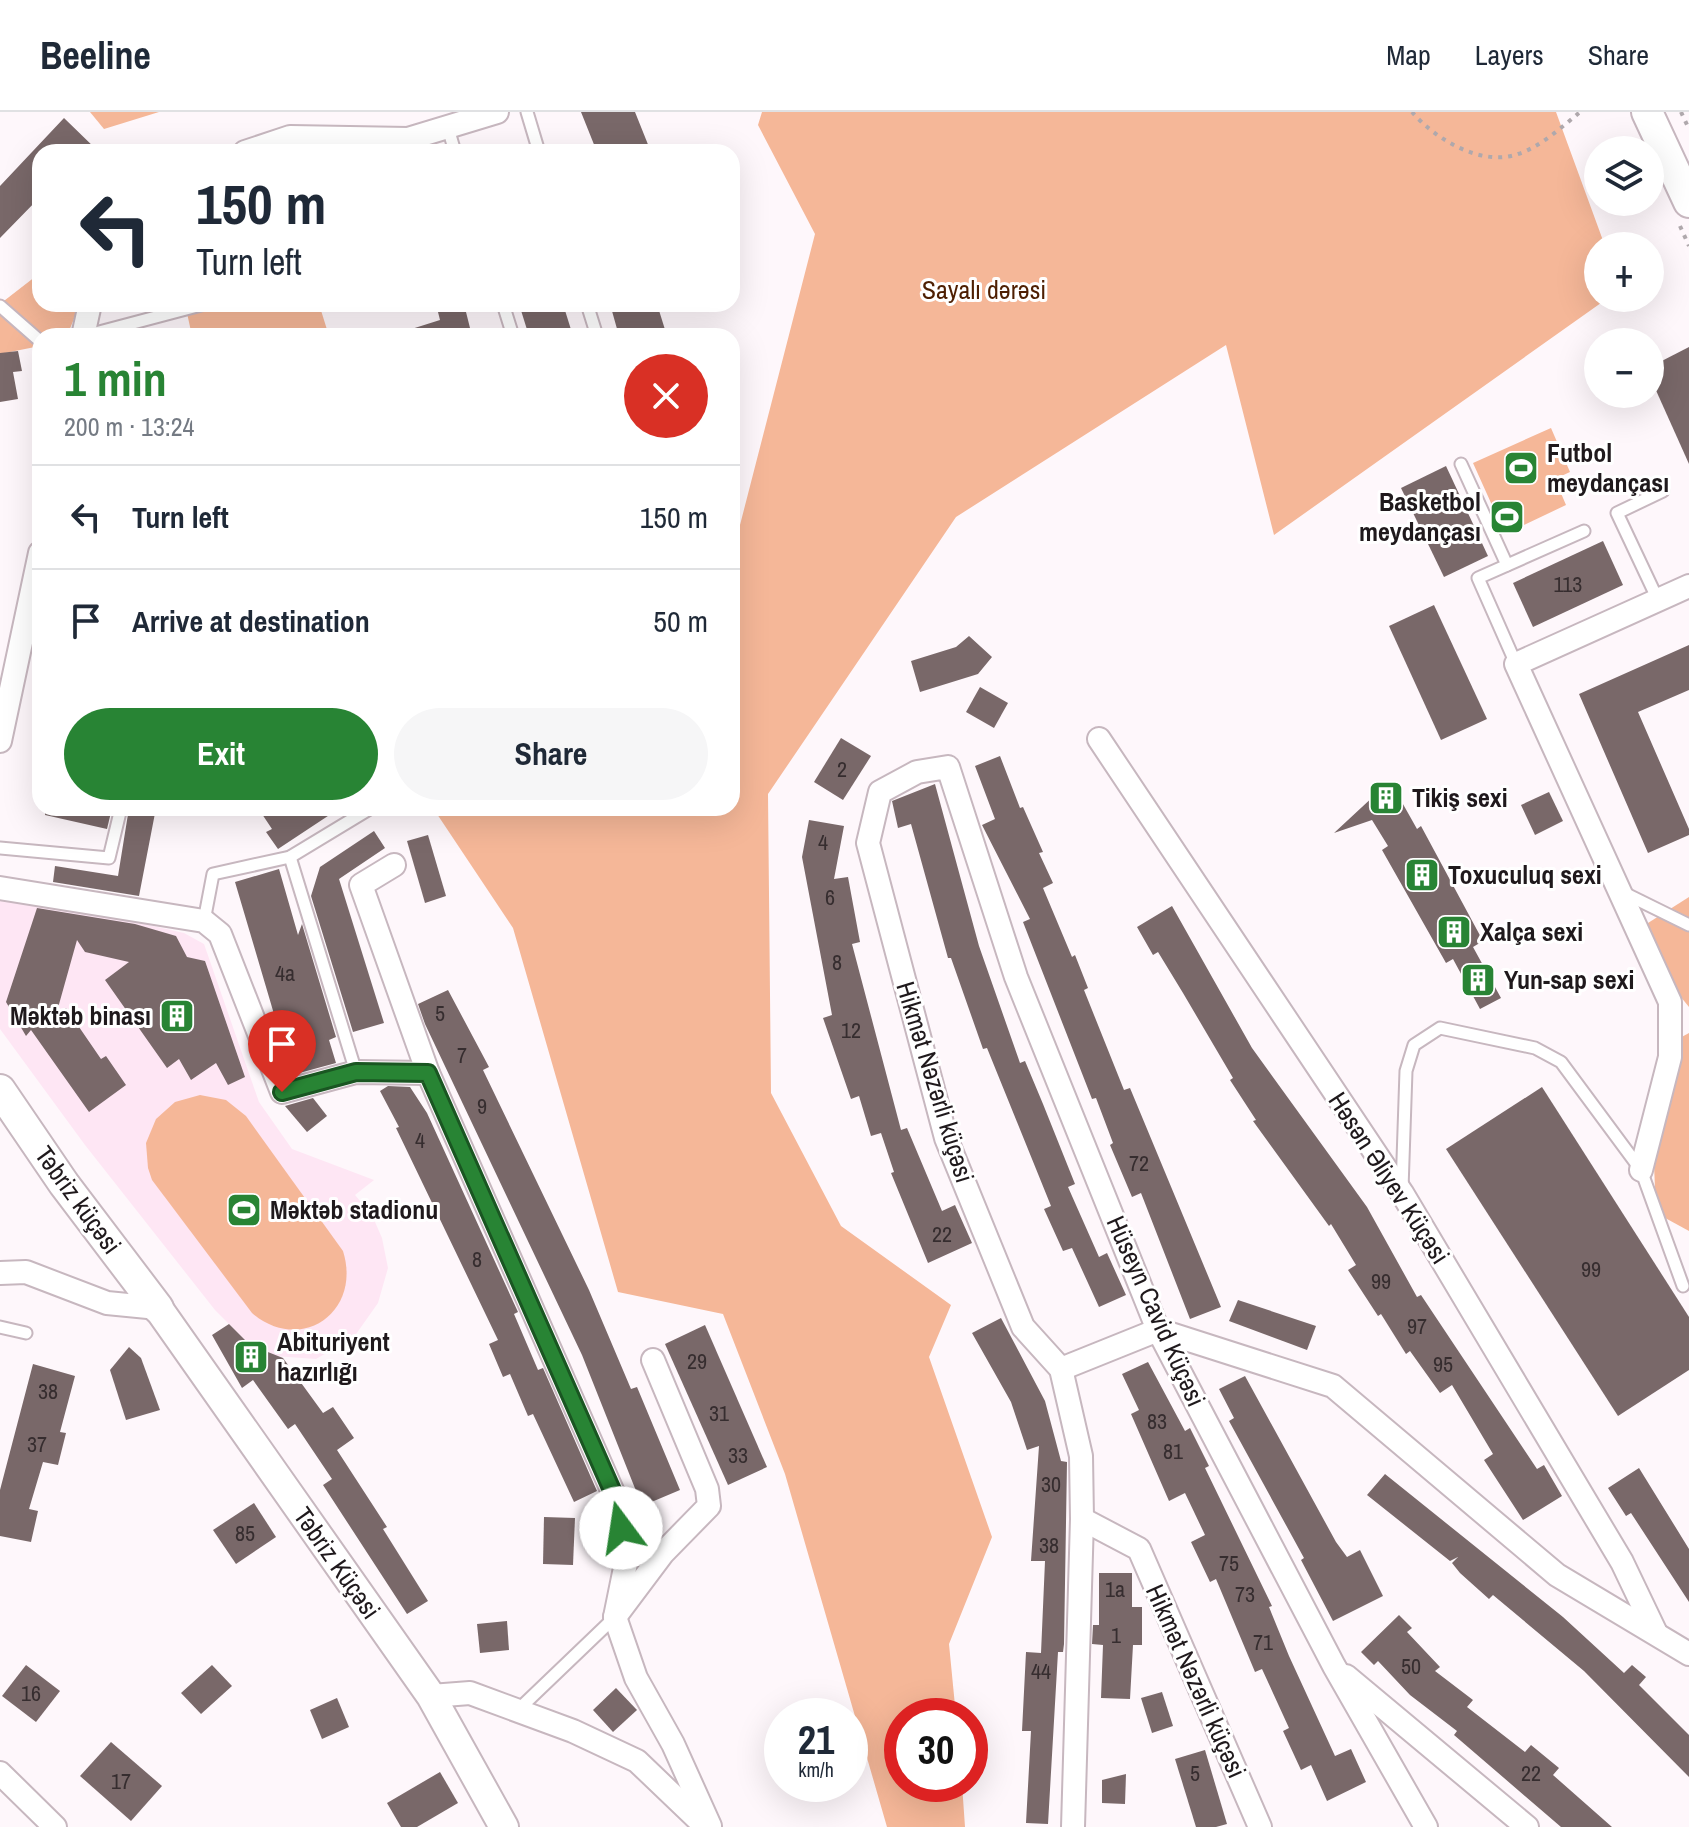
<!DOCTYPE html>
<meta charset="utf-8">
<style>
:root{--surface:#fff;--page:#f6f6f7;--text:#1f2937;--muted:#747a83;--line:#e0e1e3;--accent:#288434}
body{margin:0;font-family:"Archivo Narrow",sans-serif;background:var(--page);color:var(--text);height:100vh;display:flex;flex-direction:column;font-size:30px;white-space:nowrap}
*{box-sizing:border-box;margin:0}
p{font-size:26px;color:var(--muted)}
.icon{flex:none;width:44px;height:44px;fill:none;stroke:currentColor;stroke-width:2;stroke-linecap:round;stroke-linejoin:round}
.map{position:relative;flex:1;overflow:hidden}
.panel{position:absolute;left:32px;top:216px;width:708px;height:488px;display:flex;flex-direction:column;background:var(--surface);border-radius:24px;box-shadow:0 8px 32px #0002}
.panel>*{flex:none}
.banner{position:absolute;left:32px;top:32px;width:708px;height:168px;border-radius:24px;box-shadow:0 8px 32px #0002;background:#fff;color:var(--text);overflow:hidden}
.tools{position:absolute;left:1584px;top:24px;display:grid;gap:16px}
.tools a{display:grid;place-items:center;width:80px;height:80px;border-radius:50%;background:var(--surface);box-shadow:0 8px 32px #0002;font-size:40px}
.speed{position:absolute;left:764px;top:1586px;display:flex;gap:16px;font-size:40px;font-weight:700;text-align:center}
.speed>*{display:grid;place-content:center;width:104px;height:104px;border-radius:50%;background:var(--surface);box-shadow:0 8px 32px #0002;line-height:1}
.speed small{font-size:20px;font-weight:400}
.speed .limit{border:12px solid #d22;background:#fff;color:#111}
.pin{position:absolute;display:grid;place-items:center;width:68px;height:68px;color:#fff;margin:-82px -34px;border-radius:50% 50% 50% 0;rotate:-45deg;box-shadow:0 0 8px #0007}
.pin .icon{rotate:45deg}
.me{position:absolute;width:88px;margin:-44px;rotate:346deg;stroke-linejoin:round;filter:drop-shadow(0 0 6px #0008)}
.turn{display:flex;align-items:center;gap:28px;height:168px;padding:0 32px;font-size:36px}
.turn .icon{width:104px;height:104px;stroke-width:2.5}
.turn b{display:block;font-size:56px;line-height:68px}
.round{display:grid;place-items:center;flex:none;width:84px;height:84px;border-radius:42px;background:var(--page)}
.headline{display:flex;align-items:center;justify-content:space-between;height:136px;padding:0 32px}
h1{font-size:48px;font-weight:700;line-height:60px;color:var(--accent)}
.cta{display:flex;gap:16px;margin-top:auto;padding:16px 32px}
.cta a{flex:1;height:92px;border-radius:48px;background:var(--accent);color:#fff;font-size:32px;font-weight:700;line-height:92px;text-align:center}
.cta a+a{background:var(--page);color:var(--text)}
ul{padding:0;list-style:none}
li{display:flex;align-items:center;gap:24px;height:104px;padding:0 32px;border-top:2px solid var(--line)}
li div{flex:1}
li b{display:block;font-size:30px}
li em{font-style:normal}
header{display:flex;align-items:center;gap:48px;box-sizing:border-box;height:112px;padding:0 40px;background:var(--surface);border-bottom:2px solid var(--line)}
header strong{font-size:38px}
nav{display:flex;gap:44px;margin-inline-start:auto;font-size:28px}
.map>svg:first-child{display:block}
</style>
<header>
<strong>Beeline</strong>
<nav><a>Map</a><a>Layers</a><a>Share</a></nav>
</header>
<div class="map">
<svg width="1689" height="1715" viewBox="0 0 1689 1715">
<rect width="100%" height="100%" fill="#fef7fb"/>
<polygon fill="#fee6f4" points="0,779 184,821 204,832 259,990 292,1037 374,1068 355,1083 372,1103 382,1126 388,1156 378,1191 354,1225 316,1247 274,1244 250,1233 215,1198 85,1033 0,917"/>
<g fill="#f5b798">
<polygon points="90,0 159,0 104,17"/>
<polygon points="762,0 1556,0 1605,134 1598,134 1598,186 1608,186 1274,423 1226,233 956,405 768,682 771,981 841,1114 951,1193 929,1245 992,1425 949,1532 956,1604 902,1604 902,1672 962,1672 965,1715 887,1715 785,1362 723,1202 618,1180 513,816 433,696 732,696 732,444 815,122 758,13"/>
<polygon points="40,161 40,192 80,192 67,224 40,224 40,234 0,242 0,192"/>
<polygon points="219,192 319,192 329,224 192,224 187,201"/>
<polygon points="1551,316 1570,360 1555,367 1566,393 1505,422 1473,351"/>
<polygon points="1689,785 1689,895 1663,863 1644,822 1648,811"/>
<polygon points="1689,921 1689,1119 1656,1101 1653,1028 1678,927"/>
<path d="M200,983L226,988L246,1004L343,1139C362,1199 302,1243 252,1201L152,1068L148,1056L146,1031L156,1007L175,990Z"/>
</g>
<g fill="#796869">
<polygon points="581,0 635,0 651,40 597,40"/>
<polygon points="64,6 99,40 40,40 40,85 0,126 0,74"/>
<polygon points="436,192 464,192 472,224 402,224 402,220 440,208"/>
<polygon points="519,192 563,192 573,224 529,224"/>
<polygon points="610,192 657,192 667,224 619,224"/>
<polygon points="1689,235 1689,352 1650,265 1650,255"/>
<polygon points="18,239 22,259 13,260 18,287 0,290 0,241"/>
<polygon points="1446,354 1488,444 1444,465 1401,376"/>
<polygon points="1603,429 1623,473 1533,515 1513,471"/>
<polygon points="1434,493 1487,607 1441,628 1389,514"/>
<polygon points="969,524 992,545 978,562 920,580 911,549 956,535"/>
<polygon points="1689,533 1689,578 1638,600 1689,717 1689,723 1648,741 1579,582"/>
<polygon points="980,575 1008,591 994,616 966,600"/>
<polygon points="841,626 871,644 843,688 814,670"/>
<polygon points="1000,644 1020,696 1023,695 1043,740 1039,741 1053,771 1043,776 1072,845 1075,843 1088,876 1084,878 1124,978 1130,976 1221,1195 1190,1207 1141,1081 1132,1085 1110,1033 1113,1031 1096,986 1092,987 1023,810 1030,807 982,713 995,707 975,654"/>
<polygon points="1390,669 1417,717 1421,714 1483,829 1473,835 1501,886 1480,897 1453,847 1446,851 1382,738 1388,734 1372,708 1334,721"/>
<polygon points="935,672 979,834 1020,951 1025,949 1043,992 1075,1072 1068,1075 1099,1145 1107,1141 1126,1183 1099,1195 1072,1136 1063,1139 1044,1097 1051,1094 987,936 983,937 951,846 948,846 911,712 898,716 892,689"/>
<polygon points="1549,680 1563,709 1535,723 1521,693"/>
<polygon points="46,696 112,696 107,717 45,703"/>
<polygon points="129,696 156,696 139,784 53,770 55,754 118,764"/>
<polygon points="258,696 340,696 278,737 266,720 272,717"/>
<polygon points="809,708 844,714 834,767 848,765 860,830 852,832 901,1018 907,1016 942,1099 955,1093 972,1131 928,1151 891,1061 894,1060 881,1021 871,1024 859,984 851,987 823,906 832,903 802,745"/>
<polygon points="374,719 385,736 339,767 384,911 353,920 311,784 320,755"/>
<polygon points="428,723 446,784 425,791 407,729"/>
<polygon points="279,757 298,823 302,812 336,925 329,928 336,951 292,963 235,770"/>
<polygon points="1172,794 1252,936 1367,1095 1417,1185 1421,1183 1537,1357 1544,1353 1562,1384 1523,1408 1484,1348 1493,1342 1452,1273 1440,1281 1410,1239 1406,1242 1381,1202 1378,1204 1348,1158 1356,1153 1331,1112 1329,1114 1253,1009 1256,1008 1230,968 1233,966 1183,881 1158,840 1153,843 1137,815"/>
<polygon points="37,796 135,812 176,824 187,845 205,849 245,965 228,973 216,951 191,968 179,947 167,956 105,868 129,850 85,840 77,828 56,903 66,896 101,947 106,944 126,973 89,1000 31,918 26,924 6,890"/>
<polygon points="448,878 489,955 483,958 589,1178 631,1277 637,1275 680,1378 642,1394 582,1243 425,912 418,892"/>
<polygon points="388,974 410,975 427,1001 518,1200 514,1202 538,1258 543,1256 597,1379 574,1390 533,1302 528,1304 510,1262 503,1265 489,1232 498,1228 396,1016 399,1015 380,979"/>
<polygon points="1542,975 1689,1205 1689,1258 1618,1304 1446,1037"/>
<polygon points="313,986 327,1004 307,1020 285,994"/>
<polygon points="1238,1188 1316,1214 1307,1238 1229,1209"/>
<polygon points="1001,1206 1045,1289 1061,1349 1067,1350 1064,1532 1063,1540 1058,1540 1048,1712 1026,1711 1031,1619 1022,1619 1026,1540 1041,1541 1045,1449 1031,1449 1039,1334 1027,1338 1011,1290 972,1221"/>
<polygon points="229,1212 250,1233 283,1246 323,1301 333,1295 354,1326 337,1338 387,1415 383,1417 428,1489 407,1502 323,1373 332,1367 295,1312 288,1317 253,1268 242,1276 212,1223"/>
<polygon points="705,1213 767,1355 728,1373 665,1232"/>
<polygon points="129,1235 141,1246 160,1298 126,1308 110,1258"/>
<polygon points="1148,1250 1185,1319 1190,1316 1209,1354 1205,1356 1272,1494 1269,1495 1289,1544 1335,1644 1351,1637 1366,1670 1327,1689 1311,1653 1301,1658 1283,1619 1289,1616 1262,1557 1255,1560 1216,1467 1210,1470 1191,1430 1205,1423 1185,1381 1169,1389 1131,1302 1139,1298 1122,1262"/>
<polygon points="33,1252 75,1264 60,1320 66,1321 58,1353 43,1350 29,1397 38,1399 31,1430 0,1424 0,1378"/>
<polygon points="1245,1264 1336,1430 1347,1445 1360,1438 1383,1484 1333,1509 1301,1448 1304,1446 1229,1309 1234,1306 1219,1277"/>
<polygon points="1639,1356 1689,1437 1689,1490 1631,1401 1626,1404 1608,1376"/>
<polygon points="1385,1362 1563,1505 1624,1561 1632,1553 1646,1565 1639,1573 1689,1623 1689,1665 1584,1559 1493,1483 1489,1487 1460,1461 1452,1451 1458,1445 1450,1449 1367,1383"/>
<polygon points="254,1391 276,1425 236,1452 213,1418"/>
<polygon points="544,1405 575,1406 573,1453 543,1452"/>
<polygon points="1099,1461 1132,1461 1132,1495 1142,1495 1142,1533 1133,1533 1130,1587 1101,1586 1103,1533 1092,1532 1093,1513 1099,1513"/>
<polygon points="1399,1503 1412,1516 1407,1520 1440,1555 1435,1559 1473,1588 1467,1595 1525,1640 1531,1633 1559,1656 1553,1663 1612,1715 1561,1715 1454,1623 1457,1619 1410,1583 1378,1549 1374,1553 1361,1540"/>
<polygon points="507,1509 509,1538 480,1541 477,1512"/>
<polygon points="26,1553 60,1579 36,1610 2,1584"/>
<polygon points="212,1553 232,1574 201,1602 181,1581"/>
<polygon points="616,1576 637,1598 613,1620 593,1598"/>
<polygon points="1162,1580 1173,1614 1152,1621 1141,1586"/>
<polygon points="337,1586 349,1615 322,1627 310,1598"/>
<polygon points="111,1630 162,1674 131,1709 80,1664"/>
<polygon points="1205,1638 1227,1712 1216,1715 1196,1715 1175,1647"/>
<polygon points="440,1660 458,1691 417,1715 401,1715 387,1691"/>
<polygon points="1126,1662 1125,1692 1102,1691 1102,1668"/>
</g>
<g fill="none" stroke-linecap="round" stroke-linejoin="round">
<g stroke="#c7b7bf" stroke-width="15">
<g id="service">
<polyline points="527,0 539,40"/>
<polyline points="448,16 455,40"/>
<polyline points="503,192 513,224"/>
<polyline points="587,192 597,224"/>
<polyline points="0,194 40,229"/>
<polyline points="84,224 205,192"/>
<polyline points="1461,352 1507,453"/>
<polyline points="1658,488 1617,401 1663,379"/>
<polyline points="1516,552 1478,466 1584,419"/>
<polyline points="0,736 109,746 121,696"/>
<polyline points="290,745 356,960"/>
<polyline points="1622,780 1689,813"/>
<polyline points="204,809 213,762 290,745 371,696"/>
<polyline points="1402,1077 1406,959 1414,933 1440,916 1535,936 1561,950 1641,1058 1683,1174"/>
<polyline points="0,1215 26,1221"/>
<polyline points="519,1597 615,1505"/>
</g>
</g>
<g stroke="#c7b7bf" stroke-width="26">
<g id="minor">
<polyline points="245,40 290,25 408,27 497,0"/>
<polyline points="83,224 90,192"/>
<polyline points="1099,627 1402,1081 1622,1450 1655,1519"/>
<polyline points="0,629 40,441"/>
<polyline points="394,753 361,773 428,961 615,1385 627,1446 615,1505"/>
<polyline points="0,776 204,809 220,822 282,980 356,960 428,961"/>
<polyline points="1641,1058 1670,945 1670,890 1516,552 1689,474"/>
<polyline points="0,1161 26,1160 107,1191 158,1196"/>
<polyline points="1061,1257 1158,1218 1333,1274 1557,1463 1689,1542"/>
<polyline points="1082,1407 1139,1437 1260,1715"/>
<polyline points="618,1501 663,1441 709,1394 707,1377 653,1248"/>
<polyline points="615,1505 636,1566 673,1632 710,1714"/>
<polyline points="1346,1564 1527,1715"/>
<polyline points="431,1584 470,1581 573,1619 637,1649 706,1715"/>
<polyline points="0,1661 55,1715"/>
<polyline points="1073,1715 1082,1407 1081,1344 1061,1257 1023,1215 946,1026 868,731 880,680 917,660 948,655 1016,865 1158,1218 1334,1554 1426,1715"/>
</g>
</g>
<g stroke="#c7b7bf" stroke-width="32">
<polyline id="tertiary" points="158,1196 431,1584 504,1715"/>
</g>
<g stroke="#c7b7bf" stroke-width="34">
<g id="secondary">
<polyline points="1647,0 1689,90"/>
<polyline points="0,978 64,1072 158,1196"/>
</g>
</g>
<g stroke="#afa8ac" stroke-width="4" stroke-dasharray="4 6" stroke-linecap="butt">
<path d="M1412,0C1435,27 1481,55 1518,42C1540,35 1562,15 1580,0"/>
<polyline points="1681,0 1689,17"/>
<polyline points="1680,114 1689,134"/>
</g>
<use href="#service" stroke="#fff" stroke-width="11"/>
<use href="#minor" stroke="#fff" stroke-width="22"/>
<use href="#tertiary" stroke="#fff" stroke-width="28"/>
<use href="#secondary" stroke="#fff" stroke-width="30"/>
</g>
<g fill="none" stroke-linecap="round" stroke-linejoin="round">
<g stroke="#1a5622" stroke-width="20">
<polyline id="route" points="282,980 356,960 428,961 615,1385 621,1416"/>
</g>
<use href="#route" stroke="#288434" stroke-width="14"/>
</g>
<defs>
<g id="stadium-square" transform="scale(1.8)"><rect x="-9" y="-9" width="18" height="18" rx="4" fill="#288434" stroke="#fff"/><path d="M0-5a6.5 5 0 1 0 0 10a6.5 5 0 1 0 0-10ZM-3.5-1.8h7v3.6h-7Z" fill="#fff"/></g>
<g id="building-square" transform="scale(1.8)"><rect x="-9" y="-9" width="18" height="18" rx="4" fill="#288434" stroke="#fff"/><path d="M-4-6H4V6H1V3H-1V6H-4ZM-2.5-4.3h1.7v1.8h-1.7ZM.8-4.3h1.7v1.8H.8ZM-2.5-1h1.7V.8h-1.7ZM.8-1h1.7V.8H.8Z" fill="#fff"/></g>
</defs>
<g fill-rule="evenodd">
<use href="#stadium-square" x="1521" y="356"/>
<use href="#stadium-square" x="1507" y="405"/>
<use href="#building-square" x="1386" y="686"/>
<use href="#building-square" x="1422" y="763"/>
<use href="#building-square" x="1454" y="820"/>
<use href="#building-square" x="1478" y="868"/>
<use href="#building-square" x="177" y="904"/>
<use href="#stadium-square" x="244" y="1098"/>
<use href="#building-square" x="251" y="1245"/>
</g>
<g text-anchor="middle" stroke-width="6" stroke-linejoin="round" paint-order="stroke">
<g font-size="22" fill="#362d2f">
<text x="1568" y="480">113</text>
<text x="842" y="665">2</text>
<text x="823" y="738">4</text>
<text x="830" y="793">6</text>
<text x="837" y="858">8</text>
<text x="285" y="869">4a</text>
<text x="440" y="909">5</text>
<text x="851" y="926">12</text>
<text x="462" y="951">7</text>
<text x="482" y="1002">9</text>
<text x="420" y="1036">4</text>
<text x="1139" y="1059">72</text>
<text x="942" y="1130">22</text>
<text x="477" y="1155">8</text>
<text x="1591" y="1165">99</text>
<text x="1381" y="1177">99</text>
<text x="1417" y="1222">97</text>
<text x="697" y="1257">29</text>
<text x="1443" y="1260">95</text>
<text x="48" y="1287">38</text>
<text x="719" y="1309">31</text>
<text x="1157" y="1317">83</text>
<text x="37" y="1340">37</text>
<text x="1173" y="1347">81</text>
<text x="738" y="1351">33</text>
<text x="1051" y="1380">30</text>
<text x="245" y="1429">85</text>
<text x="1049" y="1441">38</text>
<text x="1229" y="1459">75</text>
<text x="1115" y="1485">1a</text>
<text x="1245" y="1490">73</text>
<text x="1116" y="1531">1</text>
<text x="1263" y="1538">71</text>
<text x="1411" y="1562">50</text>
<text x="1041" y="1567">44</text>
<text x="31" y="1589">16</text>
<text x="1195" y="1669">5</text>
<text x="1531" y="1669">22</text>
<text x="121" y="1677">17</text>
</g>
<g font-size="26" fill="#4e1f02" stroke="#fff">
<text x="984" y="187">Sayalı dərəsi</text>
</g>
<g font-size="26" font-weight="bold" fill="#1f191c" stroke="#fff" text-anchor="start">
<text x="1547" y="350">Futbol<tspan x="1547" dy="30">meydançası</tspan></text>
<text x="1481" y="399" text-anchor="end">Basketbol<tspan x="1481" dy="30">meydançası</tspan></text>
<text x="1412" y="695">Tikiş sexi</text>
<text x="1448" y="772">Toxuculuq sexi</text>
<text x="1480" y="829">Xalça sexi</text>
<text x="1504" y="877">Yun-sap sexi</text>
<text x="151" y="913" text-anchor="end">Məktəb binası</text>
<text x="270" y="1107">Məktəb stadionu</text>
<text x="277" y="1239">Abituriyent<tspan x="277" dy="30">hazırlığı</tspan></text>
</g>
<g font-size="26" fill="#1f191c" stroke="#fff">
<text transform="translate(935 970) rotate(73)" y="9">Hikmət Nəzərli küçəsi</text>
<text transform="translate(1389 1066) rotate(57)" y="9">Həsən Əliyev Küçəsi</text>
<text transform="translate(78 1088) rotate(54)" y="9">Təbriz küçəsi</text>
<text transform="translate(1156 1199) rotate(66)" y="9">Hüseyn Cavid Küçəsi</text>
<text transform="translate(337 1451) rotate(55)" y="9">Təbriz Küçəsi</text>
<text transform="translate(1196 1569) rotate(66)" y="9">Hikmət Nəzərli küçəsi</text>
</g>
</g>
</svg>
<div class="tools">
<a><svg class="icon" aria-label="layers" viewBox="0 0 24 24"><path d="M12 4l9 5-9 5-9-5zM3 14l9 5 9-5"/></svg></a>
<a>+</a>
<a>−</a>
</div>
<div class="speed"><div>21<small>km/h</small></div><div class="limit">30</div></div>
<div class="pin" style="left:282px;top:980px;background:#d93025"><svg class="icon" aria-label="arrive" viewBox="0 0 24 24"><path d="M6 21V4h12l-3 4 3 4H6"/></svg></div>
<svg class="me" style="left:621px;top:1416px" viewBox="-20 -20 40 40"><circle r="19" fill="#fff"/><path d="M0-13L10 11 0 6-10 11z" fill="#288434"/></svg>
<div class="banner">
<div class="turn"><svg class="icon" aria-label="left" viewBox="0 0 24 24"><path d="M17 20v-9H6M10 6l-5 5 5 5"/></svg><div><b>150 m</b>Turn left</div></div>
</div>
<section class="panel">
<div class="headline"><div><h1>1 min</h1><p>200 m · 13:24</p></div><a class="round" style="background:#d93025;color:#fff"><svg class="icon" aria-label="close" viewBox="0 0 24 24"><path d="M6 6l12 12M18 6L6 18"/></svg></a></div>
<ul>
<li><svg class="icon" aria-label="left" viewBox="0 0 24 24"><path d="M17 20v-9H6M10 6l-5 5 5 5"/></svg><div><b>Turn left</b></div><em>150 m</em></li>
<li><svg class="icon" aria-label="arrive" viewBox="0 0 24 24"><path d="M6 21V4h12l-3 4 3 4H6"/></svg><div><b>Arrive at destination</b></div><em>50 m</em></li>
</ul>
<div class="cta"><a>Exit</a><a>Share</a></div>
</section>
</div>
